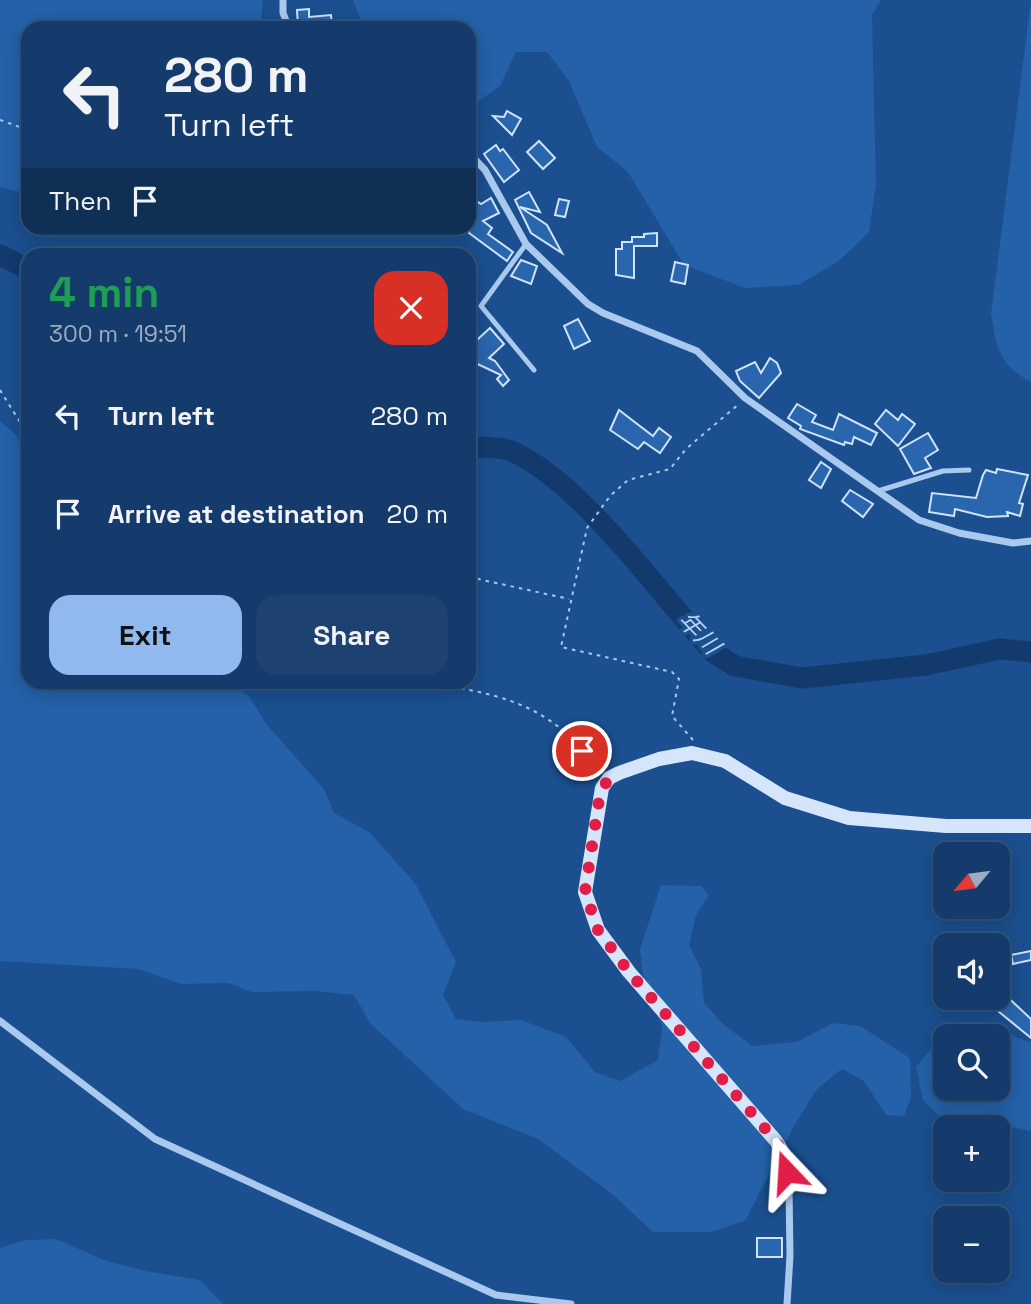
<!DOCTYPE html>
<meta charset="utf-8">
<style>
:root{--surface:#143b6b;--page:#1d4271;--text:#f1f3f6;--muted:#9dadc1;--line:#33557e;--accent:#90b9f0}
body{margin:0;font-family:"Space Grotesk","Noto Sans JP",sans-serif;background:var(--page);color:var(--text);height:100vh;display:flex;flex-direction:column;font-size:26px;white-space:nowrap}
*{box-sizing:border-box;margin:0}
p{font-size:23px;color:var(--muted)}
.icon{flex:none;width:38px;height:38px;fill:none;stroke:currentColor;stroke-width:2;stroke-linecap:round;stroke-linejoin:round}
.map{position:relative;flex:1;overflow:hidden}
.details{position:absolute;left:21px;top:248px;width:455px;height:441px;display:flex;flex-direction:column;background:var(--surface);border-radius:21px;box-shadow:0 4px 18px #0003,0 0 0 2px var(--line)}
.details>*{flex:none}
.banner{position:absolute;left:21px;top:21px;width:455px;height:214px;border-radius:21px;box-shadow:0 4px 18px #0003,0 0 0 2px var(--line);background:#143b6b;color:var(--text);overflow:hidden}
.needle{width:46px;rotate:241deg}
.tools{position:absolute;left:933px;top:842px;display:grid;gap:14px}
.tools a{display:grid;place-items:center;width:77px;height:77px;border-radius:14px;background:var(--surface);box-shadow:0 4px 18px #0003,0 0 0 2px var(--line);font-size:35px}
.pin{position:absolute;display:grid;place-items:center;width:60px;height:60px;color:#fff;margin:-30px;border:4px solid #fff;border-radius:50%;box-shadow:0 2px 7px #0007}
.me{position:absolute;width:77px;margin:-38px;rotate:340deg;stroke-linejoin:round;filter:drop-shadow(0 0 5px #0008)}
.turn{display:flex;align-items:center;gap:24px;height:147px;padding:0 28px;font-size:32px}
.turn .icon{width:91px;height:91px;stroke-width:2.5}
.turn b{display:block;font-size:49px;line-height:60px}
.then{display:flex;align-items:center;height:66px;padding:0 28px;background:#0003;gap:14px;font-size:26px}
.round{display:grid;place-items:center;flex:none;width:74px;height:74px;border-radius:21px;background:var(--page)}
.head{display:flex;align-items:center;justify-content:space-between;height:119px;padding:0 28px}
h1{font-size:42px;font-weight:600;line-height:52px;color:#1e9e55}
.action{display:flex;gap:14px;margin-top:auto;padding:14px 28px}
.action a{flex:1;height:80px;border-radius:21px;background:var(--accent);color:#111;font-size:28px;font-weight:600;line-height:80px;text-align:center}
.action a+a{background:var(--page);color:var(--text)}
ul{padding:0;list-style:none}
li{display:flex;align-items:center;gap:21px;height:98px;padding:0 28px}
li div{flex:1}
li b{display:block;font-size:26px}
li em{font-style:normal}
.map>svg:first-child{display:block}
</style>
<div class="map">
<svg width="1031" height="1304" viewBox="0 0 1031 1304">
<rect width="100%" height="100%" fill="#1b4f8f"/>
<g fill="#2461a8">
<polygon points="0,0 263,0 260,28 28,28 28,194 0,187"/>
<polygon points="353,0 881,0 872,15 876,185 869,232 839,261 798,285 745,288 684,265 628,172 597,147 569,81 547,52 516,52 500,86 469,108 469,28 364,28"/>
<path d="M1031,0V382C998,364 997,348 991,314Z"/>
<polygon points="0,421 16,435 28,460 28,682 230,683 249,696 267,725 324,789 334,813 369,832 415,883 456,962 443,995 456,1019 483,1022 521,1020 566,1037 595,1072 620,1081 658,1060 662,1027 643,975 640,949 661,885 701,886 709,895 696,915 689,945 701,969 704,1003 723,1024 752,1046 797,1042 833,1023 860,1026 910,1058 911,1098 904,1116 886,1115 864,1081 842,1069 817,1089 795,1124 745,1221 711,1232 653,1232 612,1194 538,1139 463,1109 370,1023 354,995 316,991 252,992 228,983 181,984 138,969 0,961"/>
<polygon points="987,1026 1031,1043 1031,1131 976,1120 940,1117 923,1100 916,1067 937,1041 945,1038 945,1088 998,1088 998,1036 951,1036"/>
<polygon points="56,1239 104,1260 145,1271 200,1280 223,1304 0,1304 0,1248 25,1240"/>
</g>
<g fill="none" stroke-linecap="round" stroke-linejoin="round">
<g stroke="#123a6d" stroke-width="21">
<polyline points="0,255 28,269"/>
<path d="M469,447C482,448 499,446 511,451C581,481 661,596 714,653L735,666L802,678L926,665L999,649L1031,652"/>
</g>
</g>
<g fill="#2a66ad" stroke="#cfe3fa" stroke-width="2">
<polygon points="309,9 309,17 331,15 332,28 298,28 297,10"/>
<polygon points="507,111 521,119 512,135 493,116 504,117"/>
<polygon points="539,141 555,158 543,169 527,152"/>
<polygon points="496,145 500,151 503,149 519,170 504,182 484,154"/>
<polygon points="529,192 540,212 520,207 547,225 562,253 531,233 515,200"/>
<polygon points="469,196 481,204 491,198 499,213 483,221 492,228 488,234 513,252 507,261 469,233"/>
<polygon points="559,199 569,201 565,217 555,215"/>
<polygon points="657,233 657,246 634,246 634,278 616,275 616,249 622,249 622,242 632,242 632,237 644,237 644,234"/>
<polygon points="521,260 537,266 531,284 511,276"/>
<polygon points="675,262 688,265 685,284 671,281"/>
<polygon points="578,319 590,341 574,349 564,326"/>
<polygon points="490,328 504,344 489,358 495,361 509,380 503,386 497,379 501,375 469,360 469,335 478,339"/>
<polygon points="770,358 777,363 781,373 759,398 740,381 736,371 755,362 761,373"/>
<polygon points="797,404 816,415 812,422 833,430 839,414 877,433 871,445 854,437 852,444 845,442 844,445 800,429 801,426 788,418"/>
<polygon points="619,410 653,436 659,428 671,437 660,453 644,442 638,449 610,430"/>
<polygon points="886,410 898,420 902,414 915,424 898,446 875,424"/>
<polygon points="928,433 938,450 925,458 931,468 914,474 900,449"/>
<polygon points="821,462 831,469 821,488 809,480"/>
<polygon points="997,469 1028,475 1019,503 1023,504 1020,516 1007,512 1008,516 987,517 955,509 954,516 929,512 932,493 976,498 983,475 986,470 996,473"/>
<polygon points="850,490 873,504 863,517 842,501"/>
<polygon points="1031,951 1031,960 1013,964 1011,955"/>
<polygon points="998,988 1031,1019 1031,1038 982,998 998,998"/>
<rect x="757" y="1238" width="25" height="19"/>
</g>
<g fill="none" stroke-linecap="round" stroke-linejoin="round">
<g stroke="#a9c9ee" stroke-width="2" stroke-dasharray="3.5 5" stroke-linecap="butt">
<polyline points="0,120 28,130"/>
<polyline points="0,390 28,435"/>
<polyline points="469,577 569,599"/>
<path d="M419,682C473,690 525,696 567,734C579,745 588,759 600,770"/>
<polyline points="693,740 672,716 679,679 672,672 561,647 587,528 610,496 628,480 670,469 686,449 739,404"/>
</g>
<g stroke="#a9c9ee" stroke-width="5">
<polyline points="526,244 481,306 534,370"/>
<polyline points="878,491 943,471 969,470"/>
</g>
<g stroke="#a9c9ee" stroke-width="7">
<polyline points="283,0 283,13 289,28"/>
<polyline points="469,153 485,170 526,244 588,304 603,313 697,351 745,398 919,520 959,533 1013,543 1031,541"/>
<polyline points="0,1021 155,1139 496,1295 571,1304"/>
<polyline points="787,1304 790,1256 789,1188"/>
</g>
<polyline stroke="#d6e6fa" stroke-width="14" points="789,1188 785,1156 776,1141 629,972 598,930 585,892 602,788 609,778 619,773 659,759 692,753 725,761 785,798 849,818 946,826 1031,826"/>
</g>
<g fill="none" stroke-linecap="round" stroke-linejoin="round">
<polyline stroke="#e11d48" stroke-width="12" stroke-dasharray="0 21.6" points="582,751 608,778 599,800 585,892 598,930 629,972 776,1141 785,1157 787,1172"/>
</g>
<g text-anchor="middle" stroke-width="7" stroke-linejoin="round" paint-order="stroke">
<g font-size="24" font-style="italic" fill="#b5d3f5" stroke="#1b4f8f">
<text transform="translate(699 633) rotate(46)" y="8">年川</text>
</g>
</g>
</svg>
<div class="tools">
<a><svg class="needle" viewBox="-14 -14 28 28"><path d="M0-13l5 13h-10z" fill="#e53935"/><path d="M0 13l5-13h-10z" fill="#9dadc1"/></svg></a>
<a><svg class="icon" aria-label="sound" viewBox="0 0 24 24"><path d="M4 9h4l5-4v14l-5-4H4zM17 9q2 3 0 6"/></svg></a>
<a><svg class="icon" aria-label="search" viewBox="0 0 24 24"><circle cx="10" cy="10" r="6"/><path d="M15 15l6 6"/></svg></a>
<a>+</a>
<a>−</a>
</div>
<div class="pin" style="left:582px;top:751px;background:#d93025"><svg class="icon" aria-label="arrive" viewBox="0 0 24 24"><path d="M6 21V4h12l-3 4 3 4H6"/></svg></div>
<svg class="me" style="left:787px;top:1172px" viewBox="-20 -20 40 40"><path d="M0-17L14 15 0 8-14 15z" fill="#e11d48" stroke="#fff" stroke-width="4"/></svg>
<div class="banner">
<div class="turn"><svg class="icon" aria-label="left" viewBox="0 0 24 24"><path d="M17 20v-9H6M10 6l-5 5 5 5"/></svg><div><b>280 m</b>Turn left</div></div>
<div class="then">Then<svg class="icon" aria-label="arrive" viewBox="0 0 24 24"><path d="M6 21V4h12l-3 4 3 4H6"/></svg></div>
</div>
<section class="details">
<div class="head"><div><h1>4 min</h1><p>300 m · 19:51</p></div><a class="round" style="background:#d93025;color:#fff"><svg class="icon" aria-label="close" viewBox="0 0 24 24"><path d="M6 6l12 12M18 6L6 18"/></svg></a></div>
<ul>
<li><svg class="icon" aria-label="left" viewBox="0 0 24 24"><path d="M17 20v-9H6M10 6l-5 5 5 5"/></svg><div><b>Turn left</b></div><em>280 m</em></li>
<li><svg class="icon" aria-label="arrive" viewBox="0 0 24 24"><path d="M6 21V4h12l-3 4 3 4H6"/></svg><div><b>Arrive at destination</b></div><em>20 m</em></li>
</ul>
<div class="action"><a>Exit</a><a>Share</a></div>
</section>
</div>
